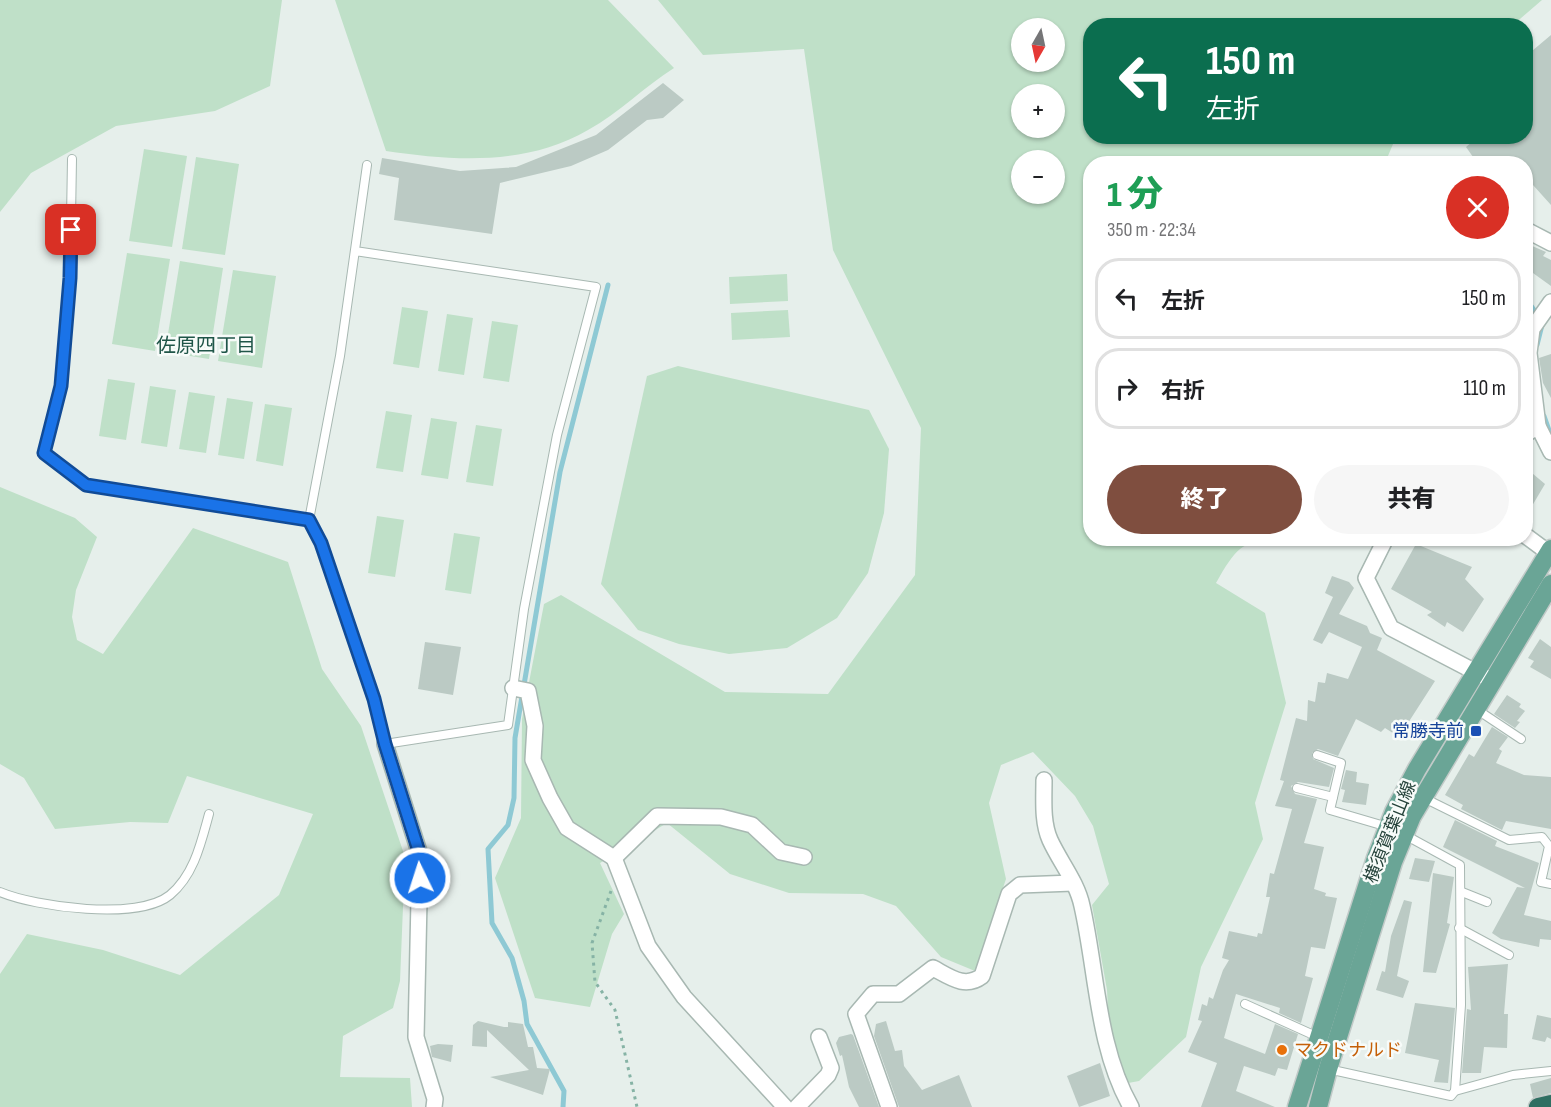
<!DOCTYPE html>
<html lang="ja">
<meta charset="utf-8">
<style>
:root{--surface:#fff;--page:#f6f6f6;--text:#202124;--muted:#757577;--line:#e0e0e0;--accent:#7f4e3f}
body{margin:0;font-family:"Sofia Sans Condensed","Noto Sans JP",sans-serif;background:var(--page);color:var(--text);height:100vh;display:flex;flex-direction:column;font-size:22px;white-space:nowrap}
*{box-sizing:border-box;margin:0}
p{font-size:20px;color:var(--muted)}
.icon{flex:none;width:33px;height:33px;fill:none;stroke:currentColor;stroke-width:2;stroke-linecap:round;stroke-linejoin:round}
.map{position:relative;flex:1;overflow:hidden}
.drawer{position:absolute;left:1083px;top:156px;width:450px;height:390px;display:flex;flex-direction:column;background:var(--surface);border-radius:24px;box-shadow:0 2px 4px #0004}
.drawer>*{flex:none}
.top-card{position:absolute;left:1083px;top:18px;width:450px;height:126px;border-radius:24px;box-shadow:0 2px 4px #0004;background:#0b6e4f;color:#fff;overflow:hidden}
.needle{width:39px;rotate:189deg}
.tools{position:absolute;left:1011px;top:18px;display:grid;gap:12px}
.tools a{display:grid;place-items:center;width:54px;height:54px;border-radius:50%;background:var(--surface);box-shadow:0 2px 4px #0004;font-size:30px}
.pin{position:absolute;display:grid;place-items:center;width:51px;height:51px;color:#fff;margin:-26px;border-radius:12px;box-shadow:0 3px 9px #0006}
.me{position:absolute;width:66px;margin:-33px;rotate:356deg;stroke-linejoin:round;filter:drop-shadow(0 0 4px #0008)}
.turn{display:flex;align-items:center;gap:21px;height:126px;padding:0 24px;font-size:27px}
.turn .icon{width:78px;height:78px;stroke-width:2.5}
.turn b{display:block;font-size:42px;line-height:51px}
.round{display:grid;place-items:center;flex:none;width:63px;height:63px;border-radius:32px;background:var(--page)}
.head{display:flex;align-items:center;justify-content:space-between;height:102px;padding:0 24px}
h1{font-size:36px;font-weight:800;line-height:45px;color:#1e9e55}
.button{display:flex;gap:12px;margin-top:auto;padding:12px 24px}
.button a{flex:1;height:69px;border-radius:36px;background:var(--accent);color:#fff;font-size:24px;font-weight:800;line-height:69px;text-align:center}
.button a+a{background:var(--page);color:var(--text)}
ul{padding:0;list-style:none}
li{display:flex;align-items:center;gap:18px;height:81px;margin:0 12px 9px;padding:0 12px;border:3px solid var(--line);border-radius:24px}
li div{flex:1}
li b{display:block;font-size:22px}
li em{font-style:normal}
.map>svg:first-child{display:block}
</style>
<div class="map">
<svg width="1551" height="1107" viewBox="0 0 1551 1107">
<rect width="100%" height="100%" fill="#e6efeb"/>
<g fill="#bfe0c8" fill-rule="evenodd">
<polygon points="0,0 282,0 270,86 215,111 116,126 31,173 0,212"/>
<path d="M335,0H608L674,68C645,86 619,113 588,130C526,166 454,161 386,151Z"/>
<path d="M658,0H1542L1513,25L1090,26V136L1396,137L1385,163L1090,164V538L1323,539C1317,543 1308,543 1300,543C1249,539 1242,536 1216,583L1265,613L1286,703L1255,803L1263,839L1201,967L1186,1037L1139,1081L1112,1086L1107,990L1092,905L1109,884L1093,826L1075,796L1033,752L1001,765L989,803L1006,879L975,971L941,957L896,906L863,894L789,893L730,874L667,823L600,863L624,914L612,934L590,1007L535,998L495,878L521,818L522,719L544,604L561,595L725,692L828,694L915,575L921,428L833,250L804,49L703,55ZM1022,28H1054V62H1022ZM1022,94H1054V128H1022ZM1022,160H1054V194H1022Z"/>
<polygon points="144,149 187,156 172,247 129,241"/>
<polygon points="196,157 239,164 225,255 182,249"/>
<polygon points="127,253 170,259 155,351 112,344"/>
<polygon points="180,261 223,268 209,359 165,352"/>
<polygon points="233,270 276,276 262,368 218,361"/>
<polygon points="787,274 788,301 730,304 729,277"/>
<polygon points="402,307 428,311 419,368 393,364"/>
<polygon points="788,310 790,337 732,340 731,313"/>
<polygon points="447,314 473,318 464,375 438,371"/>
<polygon points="492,321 518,325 509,382 483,378"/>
<polygon points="678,366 869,410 889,449 884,513 868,573 837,618 787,648 729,654 679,644 638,630 601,584 647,376"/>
<polygon points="108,379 135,383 126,440 99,436"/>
<polygon points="150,386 176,390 167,447 141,443"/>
<polygon points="189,392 215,396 206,453 179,449"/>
<polygon points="227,398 253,402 244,459 218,455"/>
<polygon points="265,404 292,408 283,466 256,461"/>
<polygon points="386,411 412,415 403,472 376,468"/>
<polygon points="431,418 457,422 448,479 421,475"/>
<polygon points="476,425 502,429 493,486 466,482"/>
<polygon points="0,487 75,518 97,537 76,590 72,617 77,640 103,654 193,528 288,562 322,669 361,726 405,857 400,981 393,1008 343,1036 340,1077 410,1078 412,1107 0,1107 0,974 27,934 103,950 180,975 279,895 313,814 187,776 168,823 130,822 55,829 24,778 0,764"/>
<polygon points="377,516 404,520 395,577 368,573"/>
<polygon points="454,533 480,537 471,594 445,590"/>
</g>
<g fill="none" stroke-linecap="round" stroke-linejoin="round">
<g stroke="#8ec9d4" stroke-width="5">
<polyline points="1526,299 1539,317"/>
<polyline points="1537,345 1542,325"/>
<polyline points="1544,416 1551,436"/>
<polyline points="563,1107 564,1091 527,1024 524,1001 512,958 492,923 488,849 508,825 514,798 515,738 560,472 608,285"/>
</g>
</g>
<g fill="#bbcac4">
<polygon points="1551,35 1551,205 1533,185 1526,191 1526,164 1478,164 1466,147 1479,136 1526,136 1526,56"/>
<polygon points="663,83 684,100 663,118 647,120 608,150 571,166 500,183 492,234 394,220 399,178 379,174 382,158 460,171 516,167 596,135"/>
<polygon points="1530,245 1546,252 1543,256 1551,260 1551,286 1526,268 1526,252"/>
<polygon points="1551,354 1551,398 1543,383 1539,358"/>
<polygon points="1526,468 1545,484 1526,516"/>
<polygon points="1416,544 1472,567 1465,579 1484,599 1463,632 1447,622 1445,627 1427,615 1432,612 1391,589"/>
<polygon points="1332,576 1349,582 1354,588 1339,614 1367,626 1370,633 1382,638 1377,650 1435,681 1399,737 1385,728 1381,732 1356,719 1338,756 1318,749 1312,753 1313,759 1334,768 1329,787 1298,782 1291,786 1295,794 1317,799 1304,843 1324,847 1314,889 1326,893 1325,896 1337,898 1325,949 1311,947 1305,976 1313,978 1301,1023 1279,1013 1280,1008 1236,994 1224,1038 1265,1054 1275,1024 1298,1034 1287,1070 1278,1068 1275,1076 1244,1066 1236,1091 1275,1107 1201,1107 1217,1063 1188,1052 1202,1021 1198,1020 1202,1004 1207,1006 1209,997 1213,999 1223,970 1229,960 1222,958 1229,931 1257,937 1258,933 1262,934 1270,897 1266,897 1270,873 1274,874 1292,809 1275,806 1284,781 1280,780 1296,718 1307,721 1308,700 1315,702 1318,682 1325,683 1327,673 1348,679 1362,647 1329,632 1322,644 1313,640 1333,597 1325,593"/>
<polygon points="1540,639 1551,647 1551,679 1530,667 1534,661 1528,658"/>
<polygon points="425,642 461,647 453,695 418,689"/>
<polygon points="1507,695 1521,704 1519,707 1525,711 1517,721 1520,722 1515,728 1494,714"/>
<polygon points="1492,727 1508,737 1499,749 1502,751 1496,763 1524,775 1551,777 1551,829 1506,821 1502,830 1461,809 1463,805 1445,795 1469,754 1474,757"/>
<polygon points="1346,770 1357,772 1356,782 1369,784 1366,805 1342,802 1345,790 1341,789"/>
<polygon points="1455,820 1497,841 1495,846 1539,863 1524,915 1551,921 1551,940 1540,939 1539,947 1501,939 1492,933 1517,887 1525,888 1443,847"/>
<polygon points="1415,858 1435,861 1429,882 1409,879"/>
<polygon points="1433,873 1454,877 1447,923 1450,924 1436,973 1423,972"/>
<polygon points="1404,900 1412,902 1397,976 1409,981 1403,998 1376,990 1382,971 1385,972 1391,936"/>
<polygon points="1508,964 1504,1014 1508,1014 1507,1048 1484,1047 1481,1073 1462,1073 1467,1009 1471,1010 1468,967"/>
<polygon points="1415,1003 1455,1008 1448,1083 1434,1082 1439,1060 1405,1053"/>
<polygon points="1537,1015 1551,1018 1551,1039 1547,1037 1545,1042 1532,1039"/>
<polygon points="478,1021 504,1027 508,1027 508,1022 523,1024 528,1047 533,1047 537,1068 550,1069 543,1095 490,1077 529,1070 487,1030 487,1047 472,1046 473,1025"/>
<polygon points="886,1021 895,1051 902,1050 904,1066 922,1090 959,1075 972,1107 899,1107 874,1036 876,1024"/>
<polygon points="851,1034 853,1035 879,1107 859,1107 849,1087 842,1055 840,1056 836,1043 839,1037"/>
<polygon points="438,1044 453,1045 451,1062 432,1057 430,1046"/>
<polygon points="1100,1063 1110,1096 1079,1107 1067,1076"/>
<polygon points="1551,1078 1551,1093 1533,1098 1530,1084"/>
</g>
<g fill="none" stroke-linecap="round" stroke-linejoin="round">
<g stroke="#a8b8b2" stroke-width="10">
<g id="lane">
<polyline points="72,159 70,278 61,386 44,453 86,485 309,520"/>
<polyline points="355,251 596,287 557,435 524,609 508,725 385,744 374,699 321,543 309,520 340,356 367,165"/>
<polyline points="1476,709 1521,739"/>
<polyline points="1317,755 1341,763 1330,810 1388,827"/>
<polyline points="1297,788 1333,797"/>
<polyline points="1422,797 1509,840 1542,837 1549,846 1541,882 1551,884"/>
<path d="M0,892C36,907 138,921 170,895C194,875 201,843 209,814"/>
<polyline points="1462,892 1487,902"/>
<polyline points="1459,928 1509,955"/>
<polyline points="1245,1004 1318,1037"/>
<polyline points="1328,1069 1451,1096 1455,1091 1461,1005 1460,865 1405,835"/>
<polyline points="1455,1091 1513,1075 1551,1071"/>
</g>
</g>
<g stroke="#a8b8b2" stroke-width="18">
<g id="street">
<polyline points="1526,230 1551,243"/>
<polyline points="1551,302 1532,329 1529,353 1538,426 1551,452"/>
<polyline points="1526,434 1538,426"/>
<polyline points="1526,536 1549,553"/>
<polyline points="1386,538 1366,578 1391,628 1485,677"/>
<polyline points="513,688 528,691 535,726 533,760 550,798 567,828 614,858 657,816 721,817 752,825 781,852 804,857"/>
<polyline points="385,744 420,855 416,1037 435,1099 434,1107"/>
<path d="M1044,780C1044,800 1042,822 1050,840C1060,862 1077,882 1082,906C1097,972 1097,1047 1131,1107"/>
<polyline points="614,858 648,946 684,997 785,1107"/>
<polyline points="797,1107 828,1075 831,1068 819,1037"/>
<path d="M889,1107L856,1014L873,994H899L933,968C950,977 965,989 982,976L1009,894L1020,885L1073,883"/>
</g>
</g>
<g stroke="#c2cac8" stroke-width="21">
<g id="primary">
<polyline points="1297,1107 1376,858 1394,812 1417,769 1551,549"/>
<polyline points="1318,1107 1328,1069 1393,862 1412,816 1551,584"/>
</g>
</g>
<g stroke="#c2cac8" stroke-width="21">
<polyline id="highway" points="1538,1107 1551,1104"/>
</g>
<polyline stroke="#86b3a5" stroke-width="3" stroke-dasharray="3 4.5" stroke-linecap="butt" points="611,891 592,943 595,982 615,1010 637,1107"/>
<use href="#lane" stroke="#fff" stroke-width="8"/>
<use href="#street" stroke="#fff" stroke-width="15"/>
<use href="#primary" stroke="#6aa596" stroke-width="18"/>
<use href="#highway" stroke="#2f6f62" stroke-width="18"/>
</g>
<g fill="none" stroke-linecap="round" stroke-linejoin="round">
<g stroke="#114b97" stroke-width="15">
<polyline id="route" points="71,230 70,278 61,386 44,453 86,485 309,520 321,543 374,699 385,744 420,855 420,878"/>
</g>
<use href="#route" stroke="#1a73e8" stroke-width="10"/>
</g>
<rect fill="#1a4fb4" stroke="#f7fbf9" stroke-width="2" x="1470" y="725" width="12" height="12" rx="3"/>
<circle fill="#e8710a" stroke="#f7fbf9" stroke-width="2" cx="1282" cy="1050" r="6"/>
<g text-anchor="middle" stroke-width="5" stroke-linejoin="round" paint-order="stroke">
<g font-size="18" fill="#164399" stroke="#f7fbf9" text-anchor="end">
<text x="1464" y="737">常勝寺前</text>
</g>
<g font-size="18" fill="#24423a" stroke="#f7fbf9">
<text transform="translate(1390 832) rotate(-68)" y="6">横須賀葉山線</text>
</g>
<g font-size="18" fill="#c56008" stroke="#f7fbf9" text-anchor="start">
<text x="1294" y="1056">マクドナルド</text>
</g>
<g font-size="20" fill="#1f5548" stroke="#f7fbf9">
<text x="206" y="352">佐原四丁目</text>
</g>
</g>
</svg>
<div class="tools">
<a><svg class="needle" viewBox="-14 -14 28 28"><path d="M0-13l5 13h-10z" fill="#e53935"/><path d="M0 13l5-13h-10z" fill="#757577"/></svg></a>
<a>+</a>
<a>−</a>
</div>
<div class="pin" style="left:71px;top:230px;background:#d93025"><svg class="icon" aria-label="arrive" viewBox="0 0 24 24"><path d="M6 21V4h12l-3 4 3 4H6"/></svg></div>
<svg class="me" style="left:420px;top:878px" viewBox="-20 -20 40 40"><circle r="17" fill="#1a73e8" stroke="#fff" stroke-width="3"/><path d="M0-11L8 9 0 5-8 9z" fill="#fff"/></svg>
<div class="top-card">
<div class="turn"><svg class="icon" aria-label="left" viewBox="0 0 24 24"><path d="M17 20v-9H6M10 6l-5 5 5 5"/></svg><div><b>150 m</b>左折</div></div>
</div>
<section class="drawer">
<div class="head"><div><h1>1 分</h1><p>350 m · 22:34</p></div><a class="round" style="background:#d93025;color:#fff"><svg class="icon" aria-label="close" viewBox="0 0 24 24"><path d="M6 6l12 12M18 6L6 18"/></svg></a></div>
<ul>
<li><svg class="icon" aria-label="left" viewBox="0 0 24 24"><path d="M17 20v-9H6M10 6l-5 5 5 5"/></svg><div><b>左折</b></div><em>150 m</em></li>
<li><svg class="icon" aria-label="right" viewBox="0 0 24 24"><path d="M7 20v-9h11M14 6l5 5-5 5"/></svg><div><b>右折</b></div><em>110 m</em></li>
</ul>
<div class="button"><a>終了</a><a>共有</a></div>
</section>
</div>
